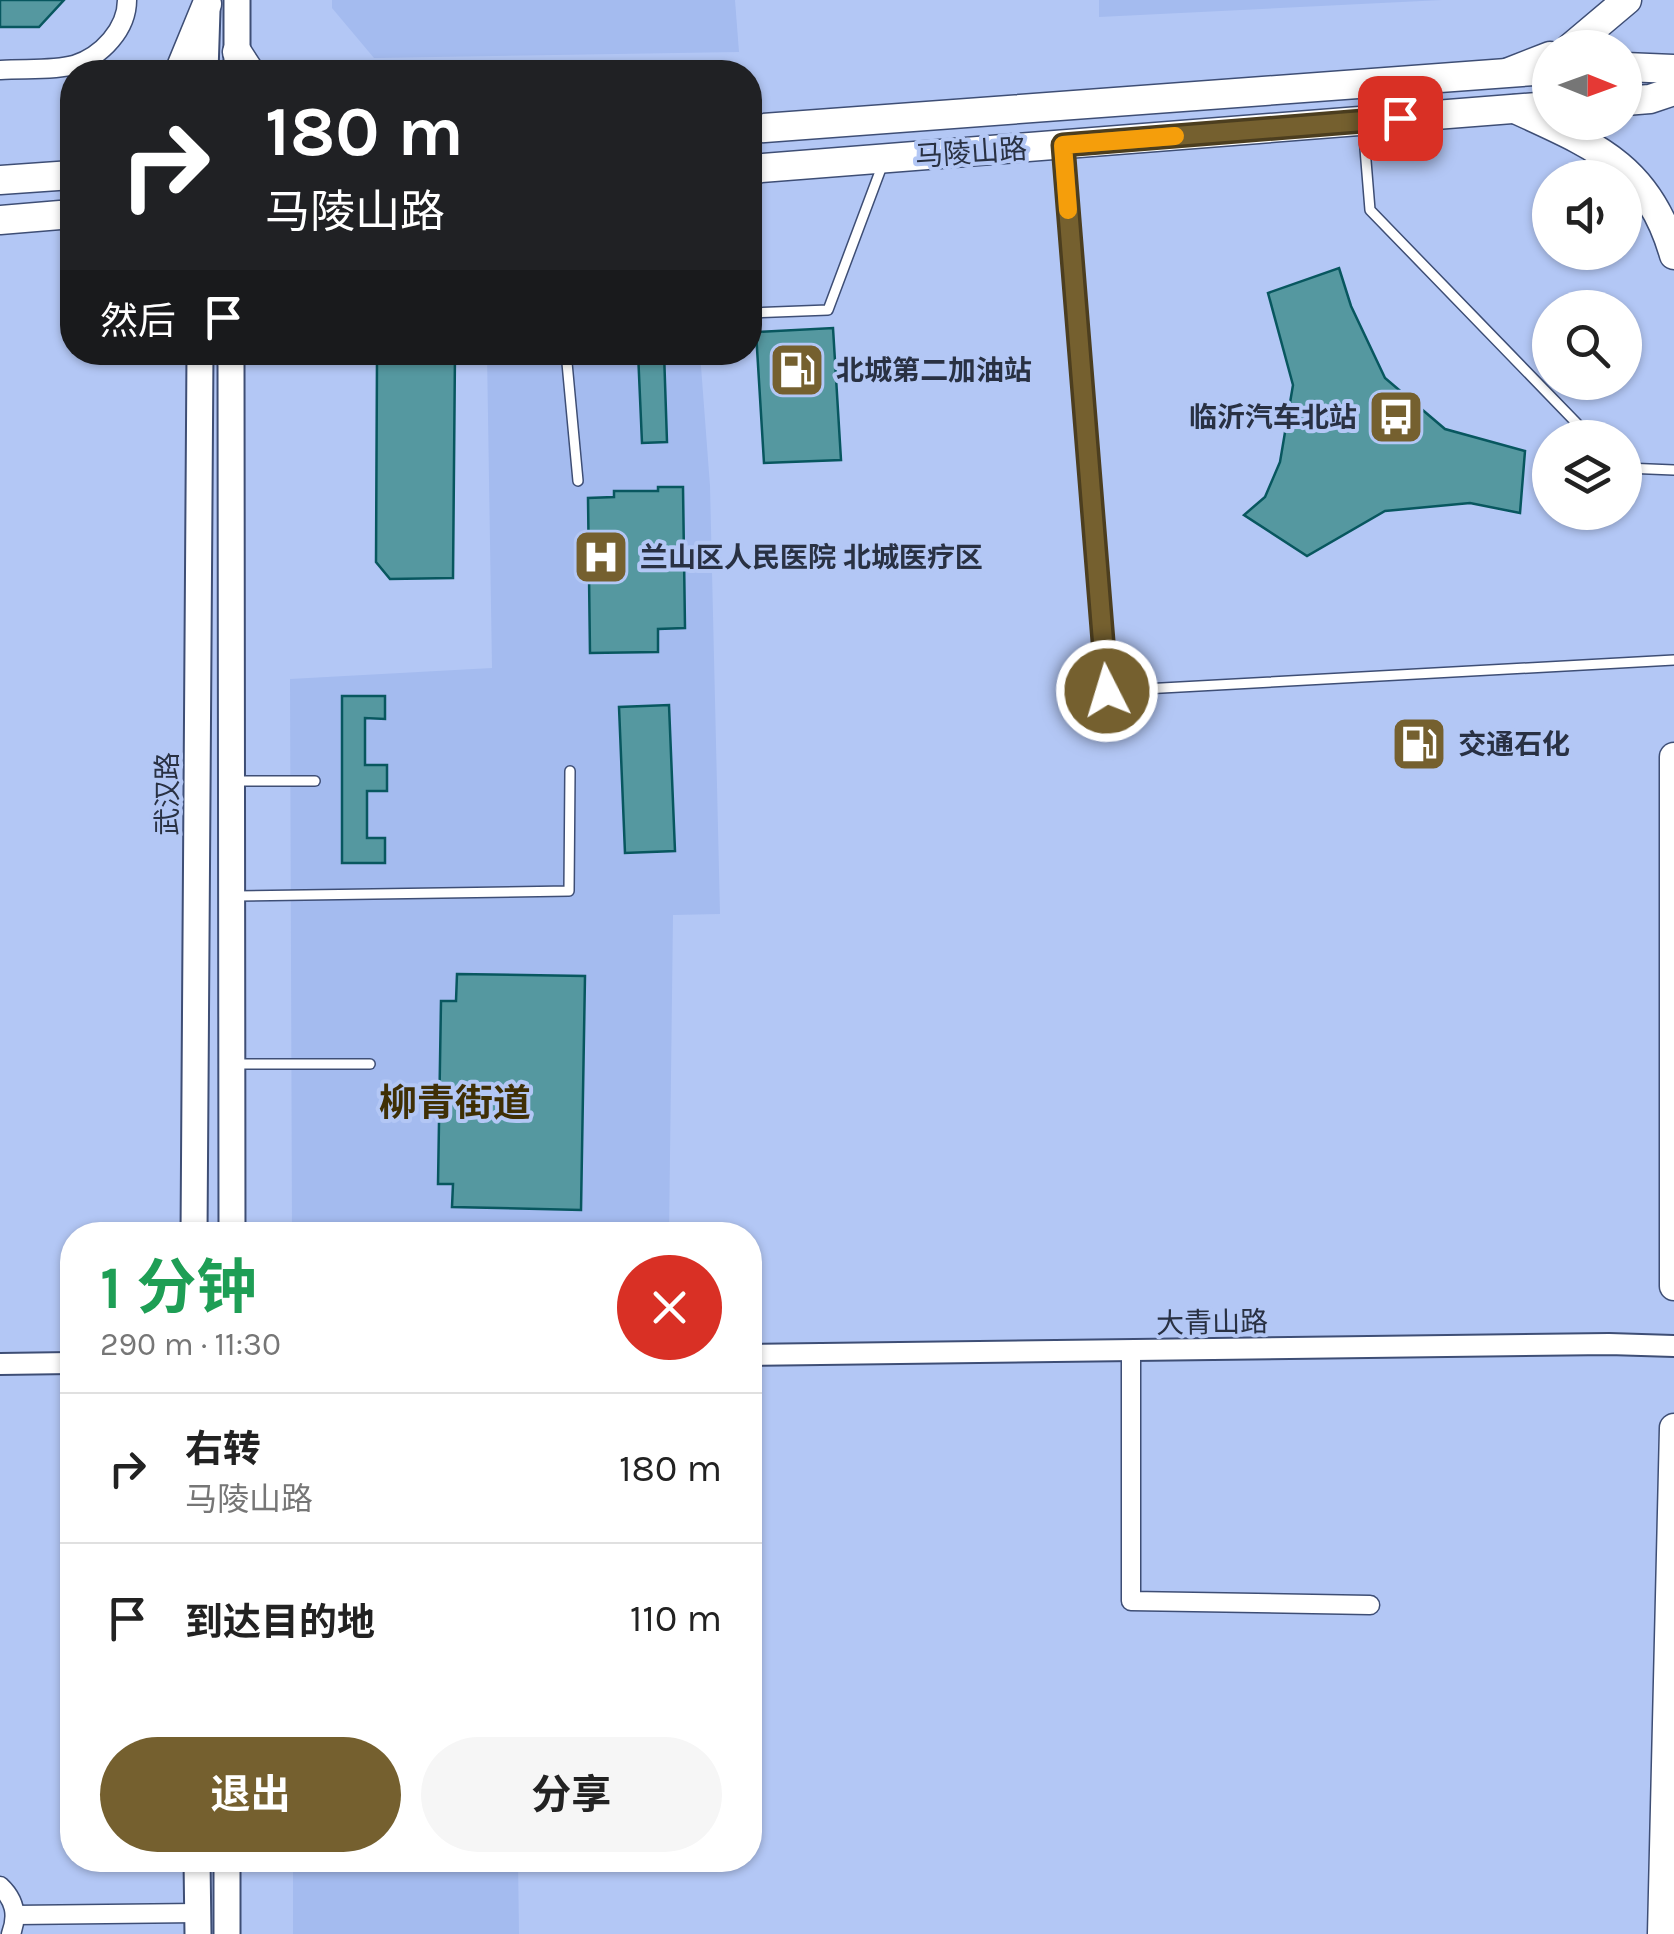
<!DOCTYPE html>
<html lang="zh">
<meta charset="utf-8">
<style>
:root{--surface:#fff;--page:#f6f6f6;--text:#222;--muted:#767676;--line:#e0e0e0;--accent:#75602f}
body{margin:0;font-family:Karla,"Noto Sans SC",sans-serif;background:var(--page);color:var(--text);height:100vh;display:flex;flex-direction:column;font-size:38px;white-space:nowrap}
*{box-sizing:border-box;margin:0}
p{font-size:32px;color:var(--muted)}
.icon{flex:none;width:55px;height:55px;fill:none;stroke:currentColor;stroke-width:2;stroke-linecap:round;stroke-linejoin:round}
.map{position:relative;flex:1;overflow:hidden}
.drawer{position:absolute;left:60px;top:1222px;width:702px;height:650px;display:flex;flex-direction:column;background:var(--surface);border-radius:40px;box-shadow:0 2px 8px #0004}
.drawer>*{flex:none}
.top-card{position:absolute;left:60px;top:60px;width:702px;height:305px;border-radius:40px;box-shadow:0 2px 8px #0004;background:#202124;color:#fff;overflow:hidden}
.needle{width:65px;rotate:91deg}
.controls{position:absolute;left:1532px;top:30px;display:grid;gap:20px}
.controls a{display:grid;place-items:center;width:110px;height:110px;border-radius:50%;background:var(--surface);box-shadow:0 2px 8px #0004;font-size:50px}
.pin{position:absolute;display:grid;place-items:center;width:85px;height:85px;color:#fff;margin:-42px;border-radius:20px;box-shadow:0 5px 15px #0006}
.me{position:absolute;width:110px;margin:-55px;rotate:355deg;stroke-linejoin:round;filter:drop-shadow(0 0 8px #0008)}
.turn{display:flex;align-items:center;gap:35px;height:210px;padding:0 40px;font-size:45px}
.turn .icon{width:130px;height:130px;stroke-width:2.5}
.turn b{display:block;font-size:70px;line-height:85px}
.then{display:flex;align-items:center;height:95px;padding:0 40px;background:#0003;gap:20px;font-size:38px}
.round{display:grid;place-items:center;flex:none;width:105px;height:105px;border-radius:52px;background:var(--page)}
.headline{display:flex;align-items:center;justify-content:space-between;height:170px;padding:0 40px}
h1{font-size:60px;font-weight:700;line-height:75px;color:#1e9e55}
.primary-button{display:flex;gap:20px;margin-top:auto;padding:20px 40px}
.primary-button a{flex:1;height:115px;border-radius:60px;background:var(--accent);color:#fff;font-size:40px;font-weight:700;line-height:115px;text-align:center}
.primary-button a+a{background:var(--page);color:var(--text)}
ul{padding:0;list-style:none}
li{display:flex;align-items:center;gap:30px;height:150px;padding:0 40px;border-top:2px solid var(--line)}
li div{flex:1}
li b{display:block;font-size:38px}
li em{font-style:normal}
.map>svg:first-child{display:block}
</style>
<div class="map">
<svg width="1674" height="1934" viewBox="0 0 1674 1934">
<rect width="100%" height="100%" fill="#b3c7f5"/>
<g fill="#a4bbef">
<polygon points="332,0 735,0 739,52 374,58 332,8"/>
<polygon points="1099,0 1442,0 1099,17"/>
<polygon points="487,353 700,353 710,486 720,914 673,915 669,1235 292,1235 290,679 492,668"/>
<polygon points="293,1860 518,1860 519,1934 293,1934"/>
</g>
<g fill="#5598a0" stroke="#08575f" stroke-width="2.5">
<polygon points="0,0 64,0 39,27 0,27"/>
<polygon points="1339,268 1351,306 1385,378 1445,429 1525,451 1520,513 1470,503 1385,511 1307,556 1244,515 1265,497 1280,462 1293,385 1268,293"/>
<polygon points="833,328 841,460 764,463 756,332"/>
<polygon points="381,352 455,352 453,578 390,579 376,562 377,358"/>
<polygon points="638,352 664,352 667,442 642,443"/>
<polygon points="658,487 683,487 685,628 658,629 658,652 590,653 588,498 614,497 614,491 658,491"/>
<polygon points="342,696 385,696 385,719 365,718 365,765 387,765 387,791 367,791 367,838 385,838 385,863 342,863"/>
<polygon points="669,705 675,851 625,853 619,707"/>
<polygon points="457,974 585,976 581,1210 452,1207 453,1184 438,1184 441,1001 456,1001"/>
</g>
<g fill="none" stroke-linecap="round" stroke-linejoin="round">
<g stroke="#3e4e75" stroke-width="12">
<g id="service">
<polyline points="1363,124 1370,210 1591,438"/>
<polyline points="1064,148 1107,691 1674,660"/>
<polyline points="750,313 828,310 882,166"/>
<polyline points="566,352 578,481"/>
<polyline points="1625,468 1674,470"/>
<polyline points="233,781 315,781"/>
<polyline points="236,896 569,891 570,771"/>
<polyline points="233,1064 370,1064"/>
</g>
</g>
<g stroke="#3e4e75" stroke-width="21">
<g id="minor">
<path d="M0,70C23,68 52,71 74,65C102,56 127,29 127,0"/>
<polyline points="1131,1350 1131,1601 1370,1605"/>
<path d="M0,1886C15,1900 18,1915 11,1934"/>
<polyline points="15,1915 198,1913"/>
</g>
</g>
<g stroke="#3e4e75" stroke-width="24">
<g id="tertiary">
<polyline points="750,1355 1609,1344 1674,1346"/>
<polyline points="0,1364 72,1363"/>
</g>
</g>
<g stroke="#3e4e75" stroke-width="29">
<g id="secondary">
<polyline points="205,72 207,10"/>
<polyline points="237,72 237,0"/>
<polyline points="231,352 232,1235"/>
<polyline points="194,1235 200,352"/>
<polyline points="197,1860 198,1934"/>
<polyline points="227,1934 227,1860"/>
</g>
</g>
<g stroke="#3e4e75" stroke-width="31">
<g id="primary">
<polyline points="237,52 250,72"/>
<polyline points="1625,67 1674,69"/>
<polyline points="179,72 207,4"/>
<polyline points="1625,101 1650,99 1674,91"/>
<polyline points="750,129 1534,71"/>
<polyline points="750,169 1550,106"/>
<polyline points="0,180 72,175"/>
<polyline points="0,220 72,214"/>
<polyline points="230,357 232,352"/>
</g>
</g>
<g stroke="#3e4e75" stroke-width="31">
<g id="trunk">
<polyline points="1570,48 1627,0"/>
<polyline points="1509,72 1550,56"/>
<path d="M1515,109C1593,145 1648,165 1674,255"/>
<polyline points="1674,757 1674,1286"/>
<polyline points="1662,1934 1674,1428"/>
</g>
</g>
<use href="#service" stroke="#fff" stroke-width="9"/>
<use href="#minor" stroke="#fff" stroke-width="18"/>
<use href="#tertiary" stroke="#fff" stroke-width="20"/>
<use href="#secondary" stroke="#fff" stroke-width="25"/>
<use href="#primary" stroke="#fff" stroke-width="28"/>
<use href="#trunk" stroke="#fff" stroke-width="28"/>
</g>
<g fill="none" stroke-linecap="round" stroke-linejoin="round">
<g stroke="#4c3e1f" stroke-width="25">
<polyline id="route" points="1107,691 1063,145 1400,118"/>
</g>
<use href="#route" stroke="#75602f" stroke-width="18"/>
<polyline stroke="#f59e0b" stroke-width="18" points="1068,210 1063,145 1175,136"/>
</g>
<defs>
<g id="fuel-square" transform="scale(2.875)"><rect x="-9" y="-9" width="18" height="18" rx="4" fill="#75602f" stroke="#b3c7f5"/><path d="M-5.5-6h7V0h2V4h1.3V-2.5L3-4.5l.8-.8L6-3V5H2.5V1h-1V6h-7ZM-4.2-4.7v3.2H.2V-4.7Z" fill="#fff"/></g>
<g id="bus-square" transform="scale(2.875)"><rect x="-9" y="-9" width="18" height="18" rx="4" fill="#75602f" stroke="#b3c7f5"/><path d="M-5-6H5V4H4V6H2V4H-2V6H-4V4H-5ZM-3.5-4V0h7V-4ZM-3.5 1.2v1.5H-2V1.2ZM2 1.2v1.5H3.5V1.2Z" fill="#fff"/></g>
<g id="hospital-square" transform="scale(2.875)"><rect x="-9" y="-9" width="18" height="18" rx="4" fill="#75602f" stroke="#b3c7f5"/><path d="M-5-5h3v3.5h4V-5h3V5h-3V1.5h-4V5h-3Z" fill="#fff"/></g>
</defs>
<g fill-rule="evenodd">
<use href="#fuel-square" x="797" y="370"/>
<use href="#bus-square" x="1396" y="417"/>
<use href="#hospital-square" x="601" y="557"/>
<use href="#fuel-square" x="1419" y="744"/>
</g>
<g text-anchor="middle" stroke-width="8" stroke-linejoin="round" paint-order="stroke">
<g font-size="28" fill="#293143" stroke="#b3c7f5">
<text transform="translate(971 152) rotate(-4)" y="10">马陵山路</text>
<text transform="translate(167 794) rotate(-90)" y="10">武汉路</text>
<text transform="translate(1212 1322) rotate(-1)" y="10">大青山路</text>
</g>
<g font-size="28" font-weight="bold" fill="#293143" stroke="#b3c7f5" text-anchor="start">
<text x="836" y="380">北城第二加油站</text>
<text x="1357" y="427" text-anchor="end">临沂汽车北站</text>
<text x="640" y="567">兰山区人民医院 北城医疗区</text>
<text x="1458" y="754">交通石化</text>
</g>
<g font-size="38" font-weight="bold" fill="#3f2f05" stroke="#b3c7f5">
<text x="455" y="1116">柳青街道</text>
</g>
</g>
</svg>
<div class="controls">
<a><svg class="needle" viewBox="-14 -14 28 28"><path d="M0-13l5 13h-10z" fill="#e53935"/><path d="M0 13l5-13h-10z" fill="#767676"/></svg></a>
<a><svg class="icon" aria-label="sound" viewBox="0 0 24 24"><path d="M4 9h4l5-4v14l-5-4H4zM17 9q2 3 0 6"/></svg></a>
<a><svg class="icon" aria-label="search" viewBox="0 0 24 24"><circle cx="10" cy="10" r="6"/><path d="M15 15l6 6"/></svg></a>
<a><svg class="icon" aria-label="layers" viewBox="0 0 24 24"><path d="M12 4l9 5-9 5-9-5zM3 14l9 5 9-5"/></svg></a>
</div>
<div class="pin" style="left:1400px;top:118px;background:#d93025"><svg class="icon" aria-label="arrive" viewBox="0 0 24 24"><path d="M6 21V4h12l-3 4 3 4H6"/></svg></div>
<svg class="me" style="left:1107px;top:691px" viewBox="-20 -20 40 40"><circle r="17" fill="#75602f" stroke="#fff" stroke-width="3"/><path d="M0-11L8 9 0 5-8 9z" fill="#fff"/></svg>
<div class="top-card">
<div class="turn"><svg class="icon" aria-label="right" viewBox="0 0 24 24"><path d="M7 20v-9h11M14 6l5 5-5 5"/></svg><div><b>180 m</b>马陵山路</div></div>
<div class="then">然后<svg class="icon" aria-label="arrive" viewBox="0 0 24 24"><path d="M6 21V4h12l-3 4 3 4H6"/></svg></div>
</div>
<section class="drawer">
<div class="headline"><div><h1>1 分钟</h1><p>290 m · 11:30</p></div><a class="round" style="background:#d93025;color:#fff"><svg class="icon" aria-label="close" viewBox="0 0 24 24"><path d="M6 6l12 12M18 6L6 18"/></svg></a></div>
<ul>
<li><svg class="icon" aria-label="right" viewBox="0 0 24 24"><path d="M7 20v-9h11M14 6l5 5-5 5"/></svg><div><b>右转</b><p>马陵山路</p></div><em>180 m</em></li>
<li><svg class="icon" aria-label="arrive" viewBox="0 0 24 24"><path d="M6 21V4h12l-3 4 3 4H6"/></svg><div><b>到达目的地</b></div><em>110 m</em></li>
</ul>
<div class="primary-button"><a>退出</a><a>分享</a></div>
</section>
</div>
